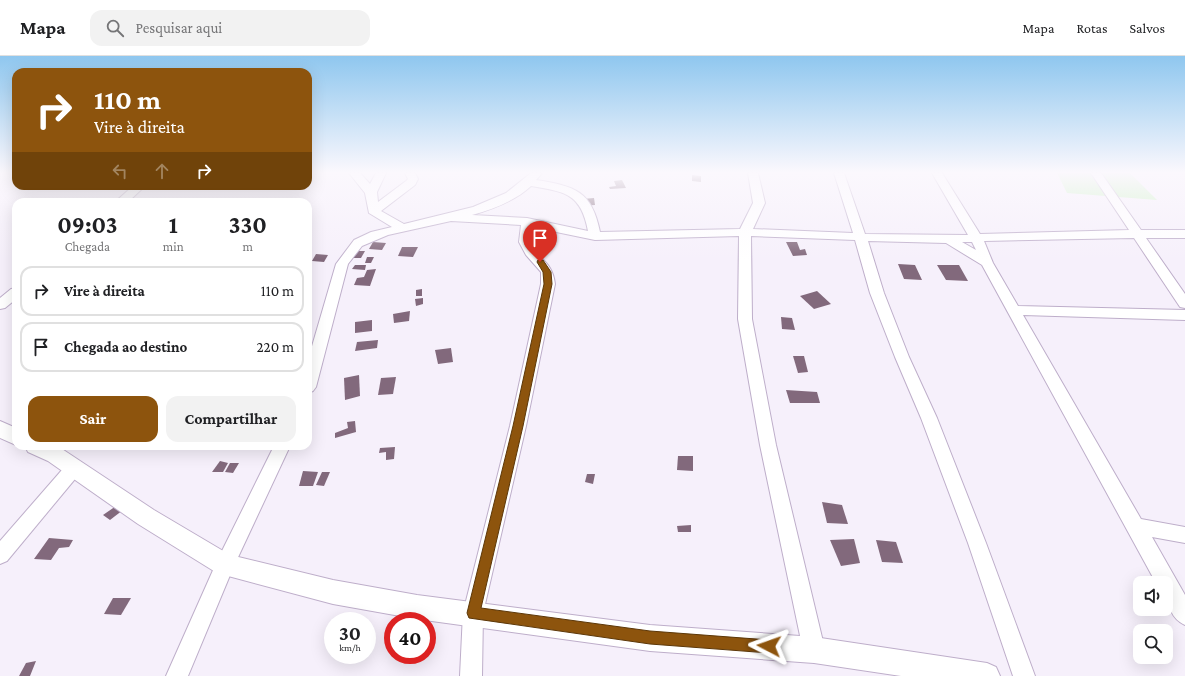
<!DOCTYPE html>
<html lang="pt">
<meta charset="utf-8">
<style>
:root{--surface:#fff;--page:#f2f2f2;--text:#202124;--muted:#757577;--line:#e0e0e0;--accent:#8d540d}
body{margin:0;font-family:"Crimson Pro",serif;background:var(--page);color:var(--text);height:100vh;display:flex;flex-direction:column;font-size:15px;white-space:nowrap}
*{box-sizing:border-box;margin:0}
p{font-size:13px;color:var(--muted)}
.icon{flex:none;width:22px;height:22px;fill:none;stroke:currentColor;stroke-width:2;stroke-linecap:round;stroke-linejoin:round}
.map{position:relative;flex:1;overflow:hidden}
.drawer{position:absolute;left:12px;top:142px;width:300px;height:252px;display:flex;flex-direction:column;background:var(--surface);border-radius:12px;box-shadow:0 4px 16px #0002}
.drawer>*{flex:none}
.banner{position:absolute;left:12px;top:12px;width:300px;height:122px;border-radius:12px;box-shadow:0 4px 16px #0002;background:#8d540d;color:#fff;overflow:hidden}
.controls{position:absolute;left:1133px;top:520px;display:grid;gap:8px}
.controls a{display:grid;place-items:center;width:40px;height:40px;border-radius:8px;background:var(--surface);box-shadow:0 4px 16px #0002;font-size:20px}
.speed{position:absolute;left:324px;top:556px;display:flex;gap:8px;font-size:20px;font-weight:700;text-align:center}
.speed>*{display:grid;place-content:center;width:52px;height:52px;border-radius:50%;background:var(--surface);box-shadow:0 4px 16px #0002;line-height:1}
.speed small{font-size:10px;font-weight:400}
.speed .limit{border:6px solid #d22;background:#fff;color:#111}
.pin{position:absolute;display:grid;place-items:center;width:34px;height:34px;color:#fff;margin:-41px -17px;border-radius:50% 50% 50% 0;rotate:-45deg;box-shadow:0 0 4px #0007}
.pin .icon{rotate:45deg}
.me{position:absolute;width:44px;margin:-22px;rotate:274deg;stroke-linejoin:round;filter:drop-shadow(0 0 3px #0008)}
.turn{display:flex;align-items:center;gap:14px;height:84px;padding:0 16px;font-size:18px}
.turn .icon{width:52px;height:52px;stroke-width:2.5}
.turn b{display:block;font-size:28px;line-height:34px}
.lanes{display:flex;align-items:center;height:38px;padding:0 16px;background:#0003;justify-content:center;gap:20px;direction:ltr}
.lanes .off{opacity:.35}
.eta{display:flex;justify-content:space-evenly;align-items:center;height:68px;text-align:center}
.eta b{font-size:24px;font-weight:700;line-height:28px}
.action{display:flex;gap:8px;margin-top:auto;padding:8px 16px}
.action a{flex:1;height:46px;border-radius:12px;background:var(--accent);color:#fff;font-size:16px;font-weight:700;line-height:46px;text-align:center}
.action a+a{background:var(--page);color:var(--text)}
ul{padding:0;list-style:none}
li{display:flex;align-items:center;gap:12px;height:50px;margin:0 8px 6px;padding:0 8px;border:2px solid var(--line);border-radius:12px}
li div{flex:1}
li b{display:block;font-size:15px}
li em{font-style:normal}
header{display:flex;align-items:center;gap:24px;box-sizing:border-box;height:56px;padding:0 20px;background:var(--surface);border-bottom:1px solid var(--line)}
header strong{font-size:19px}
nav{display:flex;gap:22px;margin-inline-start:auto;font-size:14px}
.search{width:280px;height:36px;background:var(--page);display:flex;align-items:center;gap:10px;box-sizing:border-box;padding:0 14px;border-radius:12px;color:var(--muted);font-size:15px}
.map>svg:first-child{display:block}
</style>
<header>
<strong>Mapa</strong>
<div class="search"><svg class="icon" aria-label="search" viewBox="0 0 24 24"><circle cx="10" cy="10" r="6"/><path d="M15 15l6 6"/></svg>Pesquisar aqui</div>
<nav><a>Mapa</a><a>Rotas</a><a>Salvos</a></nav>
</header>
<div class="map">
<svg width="1185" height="620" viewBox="0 0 1185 620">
<rect width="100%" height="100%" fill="#f6f0fb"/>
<polygon fill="#caf2c1" points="1057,117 1130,117 1157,144 1067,137"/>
<g fill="#82697c">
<polygon points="692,119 701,120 701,126 692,125"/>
<polygon points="622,124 626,132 610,133 609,131 616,130 614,125"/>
<polygon points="594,142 595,149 581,150 582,143"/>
<polygon points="373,186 386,187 382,194 369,193"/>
<polygon points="786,186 797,186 800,194 805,193 807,199 793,200"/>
<polygon points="402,191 418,191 413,201 398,200"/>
<polygon points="354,195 365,195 361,202 349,202"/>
<polygon points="316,198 328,199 324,206 312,205"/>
<polygon points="367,201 374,201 371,207 365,207"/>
<polygon points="898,208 915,209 922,224 904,223"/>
<polygon points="355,209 366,209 365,214 352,213"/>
<polygon points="937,209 959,209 968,225 946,224"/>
<polygon points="376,213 370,230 354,229 357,222 364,221 367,214"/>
<polygon points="422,233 422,240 416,240 416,234"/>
<polygon points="817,235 831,248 814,253 800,240"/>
<polygon points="423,242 423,248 416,250 415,243"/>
<polygon points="410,255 409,265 394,267 393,258"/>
<polygon points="781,261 792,262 795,274 782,273"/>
<polygon points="372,264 372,275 355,277 355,266"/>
<polygon points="378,284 377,292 355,295 357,286"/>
<polygon points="451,292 453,306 438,308 435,294"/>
<polygon points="793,300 804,300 808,316 798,317"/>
<polygon points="359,319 360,340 345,344 344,322"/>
<polygon points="396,321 393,338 378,339 381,322"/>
<polygon points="786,334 817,336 820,347 790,347"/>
<polygon points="355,365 356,376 335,382 335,377 348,372 347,366"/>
<polygon points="395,391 394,403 386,404 386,396 379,397 380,392"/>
<polygon points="678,400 693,400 693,415 677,414"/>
<polygon points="220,405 228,407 223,416 212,416"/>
<polygon points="230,407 239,407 233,417 225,416"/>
<polygon points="303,415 318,416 313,430 299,430"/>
<polygon points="322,416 330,416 324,430 316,429"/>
<polygon points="587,418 595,418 593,428 585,426"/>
<polygon points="822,446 842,449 848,468 827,467"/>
<polygon points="116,450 123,454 110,464 103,459"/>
<polygon points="691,469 691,476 678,476 677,470"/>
<polygon points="49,482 73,484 69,491 59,492 51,504 34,503"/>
<polygon points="854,483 860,507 841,510 830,484"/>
<polygon points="876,484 896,486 903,507 882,506"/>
<polygon points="113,542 131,542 121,559 104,558"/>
<polygon points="36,605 30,620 19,620 26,607"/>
</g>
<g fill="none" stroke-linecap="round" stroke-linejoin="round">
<g stroke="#beaeca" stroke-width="2">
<g id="minor">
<path d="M349,117H360L370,128L376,117H386L377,136L378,146L406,125L408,123L405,117H415L418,123L415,129L381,155L404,168L473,151L506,137L531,117H542L536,124C575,130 592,135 600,176L740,173L753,147L748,117H758L765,147L753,173L853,177L834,117H844L865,178L968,179L932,117H942L980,178L1129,174L1091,117H1101L1141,174H1185V182H1146L1185,238V252L1180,251L1134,182L984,185L993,207L1018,250L1185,254V264L1023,259L1141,463L1185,471V487L1152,481L1185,539V569C1169,562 1166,543 1166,527H1156L982,209L946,187L868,185L884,237L909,301L937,362L986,487L1035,620H1013L968,487L921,362L895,301L870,237L855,184L751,180L752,263L776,389L825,594L822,602L814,605L806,602L803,594L760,389L738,263L739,180L595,184L532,171C532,175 530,182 532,187C536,204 552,203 555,228L526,370L483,557L482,620H460L463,557L510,370L541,228V216L526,199L519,186L521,169L451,165L388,179L362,190L348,208L316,331L313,335L308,337V304L336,208L354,184L371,176L392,171L369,157L365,137ZM531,130C565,136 581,137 588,175L527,162L472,159C493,153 515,145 531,130ZM962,186H972L976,194Z"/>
<polygon points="133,130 145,130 128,146 115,146"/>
<polygon points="16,232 16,243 5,252 0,253 0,242 11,233"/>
<polygon points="274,390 290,390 233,512 188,620 166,620 218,503"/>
<polygon points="74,405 80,407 83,412 80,417 7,505 0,508 0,485 68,407"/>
</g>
</g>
<g stroke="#beaeca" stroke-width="2">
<g id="tertiary">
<polygon points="0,365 16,372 16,389 0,382"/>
<polygon points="25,390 55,390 62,393 154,454 230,499 333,524 417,539 650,569 814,581 987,607 996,611 1000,620 901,620 814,607 650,595 417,563 333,548 217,517 138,468 48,405 28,396"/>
</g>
</g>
<use href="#minor" fill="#fff" fill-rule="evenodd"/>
<use href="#tertiary" fill="#fff" fill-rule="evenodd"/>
</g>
<linearGradient id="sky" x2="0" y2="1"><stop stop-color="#8fc7ef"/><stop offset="0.57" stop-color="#fbf8fd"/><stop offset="1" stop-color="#fbf8fd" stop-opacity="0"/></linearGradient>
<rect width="1185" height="204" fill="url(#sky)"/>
<polygon fill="#8d540d" stroke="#5c3708" points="538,204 543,204 551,216 552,228 523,370 481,552 650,575 769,584 774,586 775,590 774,595 769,597 650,588 469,562 467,557 513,370 544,228 543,216 537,206"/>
</svg>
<div class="controls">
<a><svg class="icon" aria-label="sound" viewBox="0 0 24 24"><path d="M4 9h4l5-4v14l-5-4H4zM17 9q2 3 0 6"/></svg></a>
<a><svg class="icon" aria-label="search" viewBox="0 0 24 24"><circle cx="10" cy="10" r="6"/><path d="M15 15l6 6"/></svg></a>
</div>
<div class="speed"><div>30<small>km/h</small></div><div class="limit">40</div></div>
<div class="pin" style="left:540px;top:206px;background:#d93025"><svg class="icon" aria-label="arrive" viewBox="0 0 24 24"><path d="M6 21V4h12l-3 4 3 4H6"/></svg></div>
<svg class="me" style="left:769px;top:590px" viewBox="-20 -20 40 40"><path d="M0-17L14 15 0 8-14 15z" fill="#8d540d" stroke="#fff" stroke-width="4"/></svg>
<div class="banner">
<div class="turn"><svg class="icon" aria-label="right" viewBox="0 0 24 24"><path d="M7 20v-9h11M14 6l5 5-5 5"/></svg><div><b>110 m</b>Vire à direita</div></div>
<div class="lanes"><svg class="icon off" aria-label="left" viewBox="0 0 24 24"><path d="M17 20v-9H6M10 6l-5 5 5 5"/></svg><svg class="icon off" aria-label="ahead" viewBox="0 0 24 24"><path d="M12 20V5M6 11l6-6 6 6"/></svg><svg class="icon" aria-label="right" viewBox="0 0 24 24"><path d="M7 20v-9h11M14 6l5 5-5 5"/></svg></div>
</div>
<section class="drawer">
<div class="eta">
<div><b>09:03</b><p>Chegada</p></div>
<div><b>1</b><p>min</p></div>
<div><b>330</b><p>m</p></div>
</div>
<ul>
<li><svg class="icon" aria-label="right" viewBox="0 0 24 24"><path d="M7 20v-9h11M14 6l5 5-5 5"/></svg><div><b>Vire à direita</b></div><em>110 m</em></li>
<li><svg class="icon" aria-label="arrive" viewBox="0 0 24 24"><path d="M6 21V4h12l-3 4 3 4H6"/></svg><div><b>Chegada ao destino</b></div><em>220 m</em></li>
</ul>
<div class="action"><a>Sair</a><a>Compartilhar</a></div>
</section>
</div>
